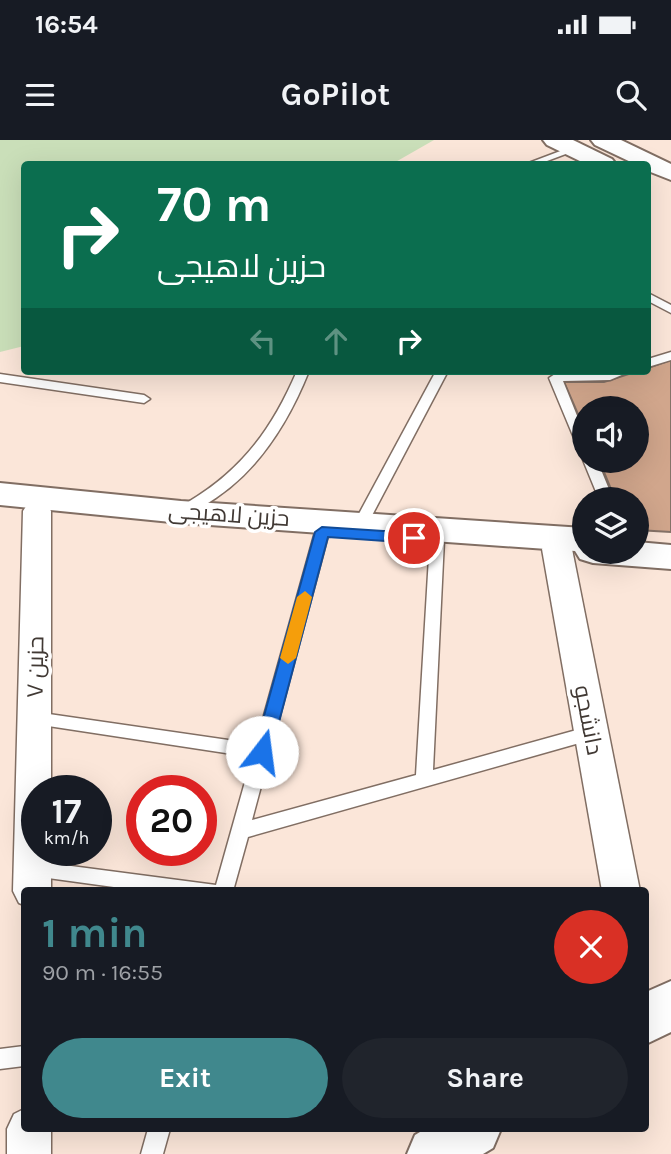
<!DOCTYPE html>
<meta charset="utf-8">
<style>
:root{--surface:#171b24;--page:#20242c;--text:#f1f3f6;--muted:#9ea1a6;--accent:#40888d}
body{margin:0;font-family:Karla,Cairo,sans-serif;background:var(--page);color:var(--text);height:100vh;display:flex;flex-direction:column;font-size:26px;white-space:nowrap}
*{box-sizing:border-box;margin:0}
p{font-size:23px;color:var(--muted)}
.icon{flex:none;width:38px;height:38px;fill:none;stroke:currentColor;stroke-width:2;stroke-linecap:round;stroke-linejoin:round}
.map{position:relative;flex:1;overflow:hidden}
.sheet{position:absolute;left:21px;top:747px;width:628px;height:245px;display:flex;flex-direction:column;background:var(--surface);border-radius:7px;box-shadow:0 7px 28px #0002}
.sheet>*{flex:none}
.guide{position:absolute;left:21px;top:21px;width:630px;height:214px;border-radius:7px;box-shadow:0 7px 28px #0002;background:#0b6e4f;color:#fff;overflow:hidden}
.fabs{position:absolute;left:572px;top:256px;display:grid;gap:14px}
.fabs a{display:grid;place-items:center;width:77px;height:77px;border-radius:50%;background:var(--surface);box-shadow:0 7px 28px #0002;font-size:35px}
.speed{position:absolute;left:21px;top:635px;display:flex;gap:14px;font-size:35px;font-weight:700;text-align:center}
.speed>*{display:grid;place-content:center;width:91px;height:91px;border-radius:50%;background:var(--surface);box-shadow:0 7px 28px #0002;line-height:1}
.speed small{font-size:18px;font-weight:400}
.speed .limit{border:10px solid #d22;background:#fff;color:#111}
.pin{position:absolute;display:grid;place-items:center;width:60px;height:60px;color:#fff;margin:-30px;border:4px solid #fff;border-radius:50%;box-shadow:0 2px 7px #0007}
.me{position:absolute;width:77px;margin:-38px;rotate:15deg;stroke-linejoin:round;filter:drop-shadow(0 0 5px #0008)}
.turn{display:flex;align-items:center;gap:24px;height:147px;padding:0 21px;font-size:32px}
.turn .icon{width:91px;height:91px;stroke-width:2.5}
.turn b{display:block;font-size:49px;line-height:60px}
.lanes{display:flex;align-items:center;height:66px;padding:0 21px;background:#0003;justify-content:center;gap:35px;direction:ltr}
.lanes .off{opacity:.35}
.round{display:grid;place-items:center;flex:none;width:74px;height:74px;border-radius:37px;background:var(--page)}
.head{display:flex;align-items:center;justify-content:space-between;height:119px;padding:0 21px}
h1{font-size:42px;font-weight:700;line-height:52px;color:var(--accent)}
.action{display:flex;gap:14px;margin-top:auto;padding:14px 21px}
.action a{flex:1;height:80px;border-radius:42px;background:var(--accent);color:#fff;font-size:28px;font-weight:700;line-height:80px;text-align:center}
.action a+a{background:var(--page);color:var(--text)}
.status{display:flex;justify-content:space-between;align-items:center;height:49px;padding:0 35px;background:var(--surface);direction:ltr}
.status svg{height:19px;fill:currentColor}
header{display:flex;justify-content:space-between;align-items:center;height:91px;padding:0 21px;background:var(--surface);font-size:32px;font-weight:700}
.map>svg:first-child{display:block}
</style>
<div class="status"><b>16:54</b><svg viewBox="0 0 49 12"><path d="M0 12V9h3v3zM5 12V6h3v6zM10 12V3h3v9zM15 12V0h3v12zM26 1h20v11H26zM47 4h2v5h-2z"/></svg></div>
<header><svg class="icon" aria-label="menu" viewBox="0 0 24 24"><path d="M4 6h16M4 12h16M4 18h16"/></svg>GoPilot<svg class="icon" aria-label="search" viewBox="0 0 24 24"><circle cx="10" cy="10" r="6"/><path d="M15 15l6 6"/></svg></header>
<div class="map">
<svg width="671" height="1014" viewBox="0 0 671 1014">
<rect width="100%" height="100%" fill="#fbe6d9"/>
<polygon fill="#cadfb9" points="0,0 434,0 392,24 24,24 24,206 0,212"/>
<polygon fill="#d1a68c" stroke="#857368" stroke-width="2" points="671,220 671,392 637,390 637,359 615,359 599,320 637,320 637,268 584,268 584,288 564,242 604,242 638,231 648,231 648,228"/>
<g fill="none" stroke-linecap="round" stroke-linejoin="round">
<g stroke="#816e63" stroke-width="3">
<g id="service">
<polygon points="571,7 579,9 539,24 526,24"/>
<polygon points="648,153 671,165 671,173 648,161"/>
<polygon points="671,212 671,220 648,227 648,219"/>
<path d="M297,231H309C287,286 254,338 201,367C192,372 185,378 176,375L174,372L176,369C237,336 270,294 297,231Z"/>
<polygon points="436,231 448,231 368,383 361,388 356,386 354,383"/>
<polygon points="613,231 631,231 610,240 563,241 584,293 584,311 579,310 549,238 555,234"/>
<polygon points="0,234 144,255 150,259 144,263 0,242"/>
<polygon points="584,318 584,320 597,320 613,359 599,359 583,320"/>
<polygon points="322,387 329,392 252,680 416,635 430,400 437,395 444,400 433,630 591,586 597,588 599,593 597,598 248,697 233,751 143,751 26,735 24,729 26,723 33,721 216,745 252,617 35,584 29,583 27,578 29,573 35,572 256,604 315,392"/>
<polygon points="24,906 24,926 0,929 0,909"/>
<polygon points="148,989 170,989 163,1014 141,1014"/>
</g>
</g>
<g stroke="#816e63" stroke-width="3">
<g id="minor">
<polygon points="37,362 47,365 51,371 51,651 37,651 37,710 51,710 51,751 24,751 24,765 19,763 13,751 23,371 27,365"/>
<polygon points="557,399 567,402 572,409 640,751 602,751 542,409 547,402"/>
<polygon points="24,969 24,989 51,989 51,1014 7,1014 7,989 14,974"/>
</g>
</g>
<g stroke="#816e63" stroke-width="4">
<g id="tertiary">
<polygon points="543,0 573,0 612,19 616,24 586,24 547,5"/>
<polygon points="591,0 621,0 671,24 671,40 648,31 648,24 635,24 595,5"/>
<polygon points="0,343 181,361 584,388 584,411 637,411 637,402 671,405 671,429 593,423 580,419 575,411 181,383 0,365"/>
<polygon points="671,841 671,892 646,904 646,852"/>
<polygon points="425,989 501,989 493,1008 483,1014 407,1014 415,995"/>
</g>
</g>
<use href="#service" fill="#fff" fill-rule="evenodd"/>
<use href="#minor" fill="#fff" fill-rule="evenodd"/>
<use href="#tertiary" fill="#fff" fill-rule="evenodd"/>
</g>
<polygon fill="#1a73e8" stroke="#114b97" stroke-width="2" points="322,387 414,393 421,398 414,403 328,397 271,612 268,617 256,617 254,612 315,392"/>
<polygon fill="#f59e0b" points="305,451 312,457 296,518 288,524 280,518 297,457"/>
<g text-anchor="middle" stroke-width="7" stroke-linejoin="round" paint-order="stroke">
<g font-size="23" fill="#413934" stroke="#fff">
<text transform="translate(229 374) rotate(4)" y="8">حزین لاهیجی</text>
<text transform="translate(35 527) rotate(-89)" y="8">حزین ۷</text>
<text transform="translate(589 580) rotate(79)" y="8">دانشجو</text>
</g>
</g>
</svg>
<div class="fabs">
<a><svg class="icon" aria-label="sound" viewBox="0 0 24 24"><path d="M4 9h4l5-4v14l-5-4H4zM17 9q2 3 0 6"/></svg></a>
<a><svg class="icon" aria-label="layers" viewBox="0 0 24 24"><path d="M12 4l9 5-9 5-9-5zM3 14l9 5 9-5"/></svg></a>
</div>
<div class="speed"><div>17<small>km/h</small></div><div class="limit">20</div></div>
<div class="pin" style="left:414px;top:398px;background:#d93025"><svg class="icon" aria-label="arrive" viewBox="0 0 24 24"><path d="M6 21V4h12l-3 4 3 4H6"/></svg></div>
<svg class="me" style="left:262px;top:612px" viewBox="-20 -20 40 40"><circle r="19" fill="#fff"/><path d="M0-13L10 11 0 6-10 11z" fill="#1a73e8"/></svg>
<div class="guide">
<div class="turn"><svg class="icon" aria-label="right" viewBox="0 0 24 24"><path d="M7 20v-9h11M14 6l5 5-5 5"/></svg><div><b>70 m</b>حزین لاهیجی</div></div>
<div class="lanes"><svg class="icon off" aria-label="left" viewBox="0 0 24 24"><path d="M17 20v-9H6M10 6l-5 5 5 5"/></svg><svg class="icon off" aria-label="ahead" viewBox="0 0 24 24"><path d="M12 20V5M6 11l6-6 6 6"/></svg><svg class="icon" aria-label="right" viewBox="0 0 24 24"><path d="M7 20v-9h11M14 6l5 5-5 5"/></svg></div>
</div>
<section class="sheet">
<div class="head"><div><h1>1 min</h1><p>90 m · 16:55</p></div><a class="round" style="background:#d93025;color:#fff"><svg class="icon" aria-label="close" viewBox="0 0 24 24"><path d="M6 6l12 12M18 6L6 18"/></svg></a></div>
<div class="action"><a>Exit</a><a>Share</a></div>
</section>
</div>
